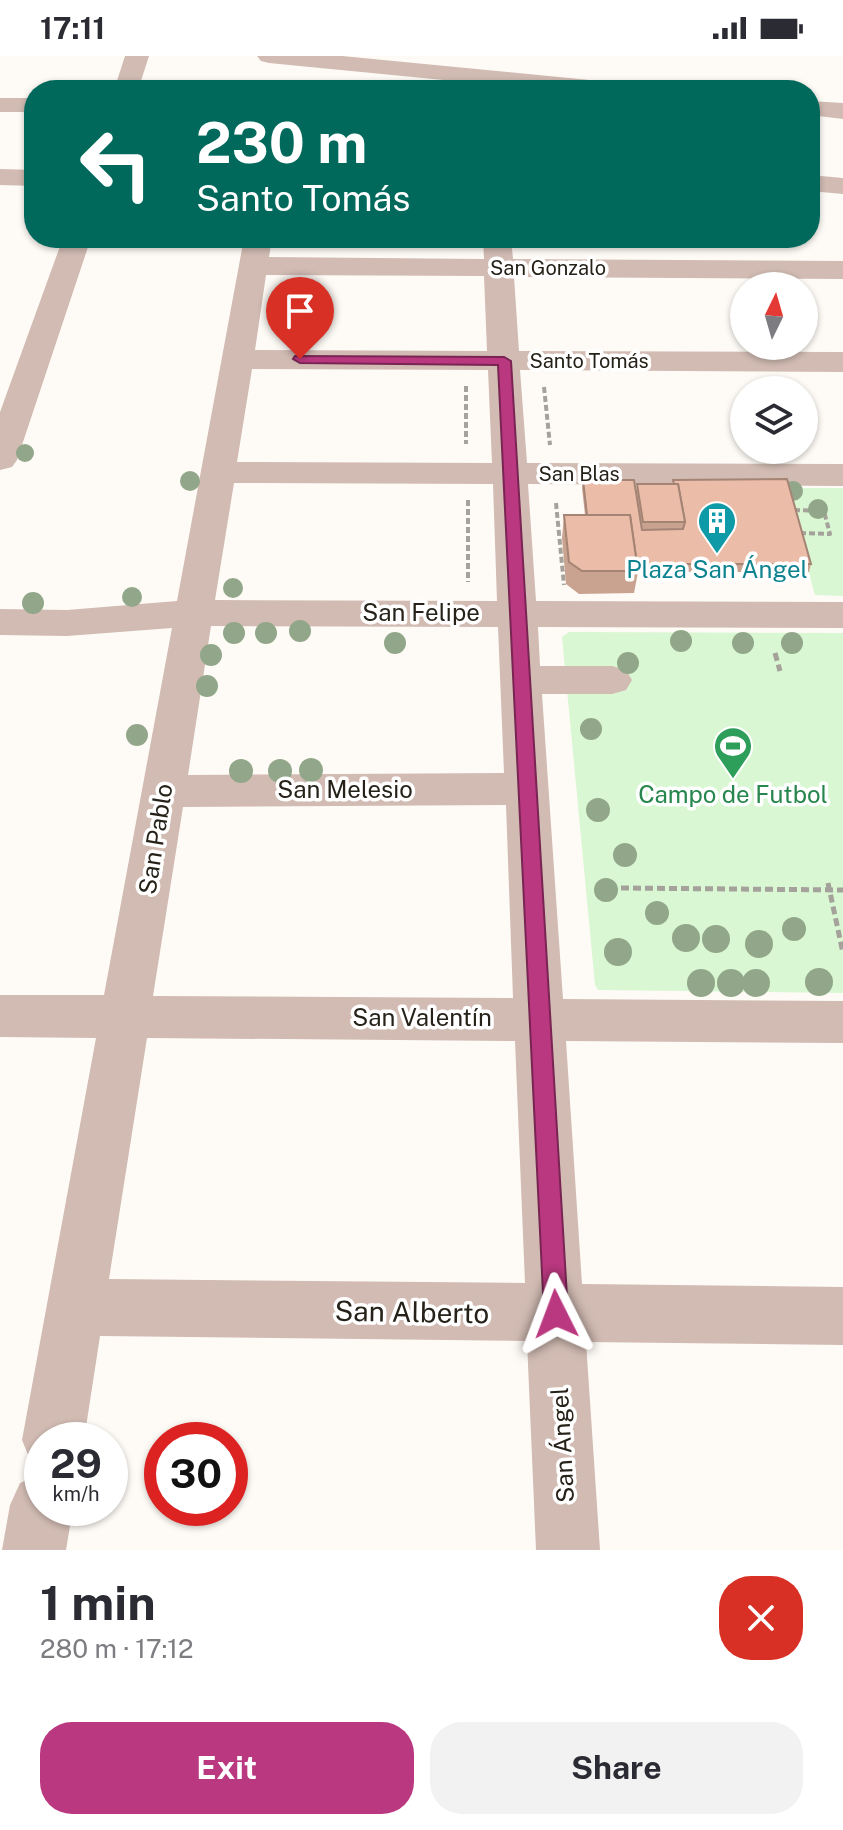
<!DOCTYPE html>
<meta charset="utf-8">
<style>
:root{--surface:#fff;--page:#f2f2f3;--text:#2b2b33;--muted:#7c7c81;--accent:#ba3880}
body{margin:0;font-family:"Public Sans",sans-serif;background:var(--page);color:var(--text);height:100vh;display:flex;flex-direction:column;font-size:30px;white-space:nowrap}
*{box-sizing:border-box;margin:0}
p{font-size:26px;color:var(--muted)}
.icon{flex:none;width:44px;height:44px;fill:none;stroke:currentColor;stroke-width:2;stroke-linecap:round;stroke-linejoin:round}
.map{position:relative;height:1494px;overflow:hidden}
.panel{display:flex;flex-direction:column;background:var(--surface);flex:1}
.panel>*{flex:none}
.guide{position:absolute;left:24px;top:24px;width:796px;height:168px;border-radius:32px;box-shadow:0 2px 6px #0004;background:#00695c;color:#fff;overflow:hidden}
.needle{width:52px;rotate:5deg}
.fabs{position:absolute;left:730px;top:216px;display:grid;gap:16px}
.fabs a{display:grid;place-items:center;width:88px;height:88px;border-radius:50%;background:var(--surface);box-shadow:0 2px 6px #0004;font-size:40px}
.speed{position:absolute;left:24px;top:1366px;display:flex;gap:16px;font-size:40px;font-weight:700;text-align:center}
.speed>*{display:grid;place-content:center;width:104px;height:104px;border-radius:50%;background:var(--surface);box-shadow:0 2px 6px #0004;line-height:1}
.speed small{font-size:20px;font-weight:400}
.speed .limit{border:12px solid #d22;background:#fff;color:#111}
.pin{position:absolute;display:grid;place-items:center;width:68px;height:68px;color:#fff;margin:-82px -34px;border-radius:50% 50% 50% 0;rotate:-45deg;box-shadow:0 0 8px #0007}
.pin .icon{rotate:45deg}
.me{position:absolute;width:88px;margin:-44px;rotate:357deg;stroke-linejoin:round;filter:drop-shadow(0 0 6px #0008)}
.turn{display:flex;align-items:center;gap:28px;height:168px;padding:0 40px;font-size:36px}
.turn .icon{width:104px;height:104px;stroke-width:2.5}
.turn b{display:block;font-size:56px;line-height:68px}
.round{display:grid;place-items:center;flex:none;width:84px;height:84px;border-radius:32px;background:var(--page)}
.headline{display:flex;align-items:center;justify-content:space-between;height:136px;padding:0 40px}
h1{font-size:48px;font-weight:700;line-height:60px}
.action{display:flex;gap:16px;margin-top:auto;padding:16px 40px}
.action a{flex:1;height:92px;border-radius:32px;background:var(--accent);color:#fff;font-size:32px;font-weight:700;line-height:92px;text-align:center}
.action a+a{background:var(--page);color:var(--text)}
.status{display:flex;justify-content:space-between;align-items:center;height:56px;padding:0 40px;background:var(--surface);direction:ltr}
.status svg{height:22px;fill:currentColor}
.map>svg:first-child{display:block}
</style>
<div class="status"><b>17:11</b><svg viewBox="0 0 49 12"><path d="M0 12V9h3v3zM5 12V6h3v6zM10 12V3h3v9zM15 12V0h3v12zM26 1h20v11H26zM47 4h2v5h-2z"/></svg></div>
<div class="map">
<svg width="843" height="1494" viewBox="0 0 843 1494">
<rect width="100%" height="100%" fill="#fefbf6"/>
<g fill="#d9f7d2">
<polygon points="785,432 843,432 843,540 815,539"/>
<polygon points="569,576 843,577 843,937 598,934 595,929 562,581"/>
</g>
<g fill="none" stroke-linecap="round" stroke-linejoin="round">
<g stroke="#a5a19b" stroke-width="4" stroke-dasharray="6 3" stroke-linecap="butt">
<polyline points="466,330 466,388"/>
<polyline points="544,331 550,389"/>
<polyline points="468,444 468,526"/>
<polyline points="556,447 564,529"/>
<polyline points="794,454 823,455"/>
<polyline points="800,477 830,478 822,448"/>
</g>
<g stroke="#a5a19b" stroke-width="5" stroke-dasharray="8 4" stroke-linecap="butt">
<polyline points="775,597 780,615"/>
<polyline points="828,827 843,897"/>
<polyline points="621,832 843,834"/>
</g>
<g fill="#d1bbb3" fill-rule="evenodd">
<polygon points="125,0 149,0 138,34 114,34"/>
<polygon points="257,0 342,0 620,27 629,29 632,34 545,34 269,7 261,5"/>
<rect x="0" y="42" width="34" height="14"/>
<polygon points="810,45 843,47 843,63 810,59"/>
<polygon points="0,113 34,114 34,130 0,129"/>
<polygon points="810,119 843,122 843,138 810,135"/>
<polygon points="63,182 91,182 17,404 12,411 0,414 0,356"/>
<path d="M244,182H272L269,201L484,203L483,182H511L513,203L843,205V223L514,221L519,295L843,296V316L520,314L527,407L843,408V430L528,428L536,545L843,546V572L538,571L540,610H612L626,614L632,624L626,634L612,638H542L563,943L843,945V987L566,985L582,1228L843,1231V1289L586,1286L600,1494H536L527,1285L100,1280L84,1384H42V1410L31,1406L22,1384L96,982L0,981V939H104L172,572L67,580L0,579V553L67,554L177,545ZM266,219L484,220L487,295L255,294ZM252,313L488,314L492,407L237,406ZM234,427L493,428L497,545L215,544ZM211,570L498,571L504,717L188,719ZM506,749L513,942L153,940L183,751ZM147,982L515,985L525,1227L109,1223Z"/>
<polygon points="42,1417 42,1452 73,1452 66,1494 2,1494 10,1449 20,1427"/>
</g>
</g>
<g fill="#92a789">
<circle cx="25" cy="397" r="9"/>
<circle cx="190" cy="425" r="10"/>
<circle cx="793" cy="435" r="10"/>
<circle cx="818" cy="453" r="10"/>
<circle cx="233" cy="532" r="10"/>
<circle cx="132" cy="541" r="10"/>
<circle cx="33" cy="547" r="11"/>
<circle cx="300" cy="575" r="11"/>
<circle cx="234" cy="577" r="11"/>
<circle cx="266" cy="577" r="11"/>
<circle cx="681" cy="585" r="11"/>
<circle cx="395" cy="587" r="11"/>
<circle cx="743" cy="587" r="11"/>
<circle cx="792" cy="587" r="11"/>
<circle cx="211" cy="599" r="11"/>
<circle cx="628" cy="607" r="11"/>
<circle cx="207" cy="630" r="11"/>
<circle cx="591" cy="673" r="11"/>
<circle cx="137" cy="679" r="11"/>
<circle cx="311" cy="714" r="12"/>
<circle cx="241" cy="715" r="12"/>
<circle cx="280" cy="715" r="12"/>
<circle cx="598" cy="754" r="12"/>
<circle cx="625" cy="799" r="12"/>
<circle cx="606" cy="834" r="12"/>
<circle cx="657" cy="857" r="12"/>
<circle cx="794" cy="873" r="12"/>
<circle cx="686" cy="882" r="14"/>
<circle cx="716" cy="883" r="14"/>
<circle cx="759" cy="888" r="14"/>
<circle cx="618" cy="896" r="14"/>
<circle cx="819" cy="926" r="14"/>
<circle cx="701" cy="927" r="14"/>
<circle cx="731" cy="927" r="14"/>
<circle cx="756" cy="927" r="14"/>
</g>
<polygon fill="#caa290" points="583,424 636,435 637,428 673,428 673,424 811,508 809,516 638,516 634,537 579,538 566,528 562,482 564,459 585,459 582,432"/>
<g fill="#ebbca7" stroke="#a48475" stroke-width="2">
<polygon points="787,423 811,508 637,508 630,459 587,459 583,424 634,424 642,474 683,473 685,466 678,428 674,428 673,424"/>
<polygon points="637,428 678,428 685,466 643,466"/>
<polygon points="564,459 630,459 638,515 582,515 569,506"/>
</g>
<polygon fill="#ba3880" stroke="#792453" stroke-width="2" points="295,300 504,301 511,305 568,1258 564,1266 556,1270 547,1266 544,1258 498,309 300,307 293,303"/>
<defs>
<g id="building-pin" transform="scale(2)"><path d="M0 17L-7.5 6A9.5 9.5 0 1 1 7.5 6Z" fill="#0f9aa8" stroke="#fff"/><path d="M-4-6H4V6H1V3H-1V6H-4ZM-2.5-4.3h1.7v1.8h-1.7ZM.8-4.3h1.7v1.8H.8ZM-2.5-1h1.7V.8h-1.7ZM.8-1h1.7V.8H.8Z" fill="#fff"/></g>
<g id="stadium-pin" transform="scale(2)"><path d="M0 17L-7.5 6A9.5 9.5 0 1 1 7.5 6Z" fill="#2e9e5b" stroke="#fff"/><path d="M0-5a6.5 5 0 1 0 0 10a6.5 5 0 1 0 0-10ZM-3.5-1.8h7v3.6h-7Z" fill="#fff"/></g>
</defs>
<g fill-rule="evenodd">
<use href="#building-pin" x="717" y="465"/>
<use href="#stadium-pin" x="733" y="690"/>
</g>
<g text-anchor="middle" stroke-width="7" stroke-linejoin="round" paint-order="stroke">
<g font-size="20" fill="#262219" stroke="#fff">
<text x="548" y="219">San Gonzalo</text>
<text x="589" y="312">Santo Tomás</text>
<text x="579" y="425">San Blas</text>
</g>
<g font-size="24" fill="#0d838f" stroke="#fff">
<text x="717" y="522">Plaza San Ángel</text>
</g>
<g font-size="24" fill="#262219" stroke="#fff">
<text x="421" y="565">San Felipe</text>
<text x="345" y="742">San Melesio</text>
<text transform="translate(156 783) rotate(-81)" y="8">San Pablo</text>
<text x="422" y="970">San Valentín</text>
<text transform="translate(563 1389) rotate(-93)" y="8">San Ángel</text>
</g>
<g font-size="24" fill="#27864d" stroke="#fff">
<text x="733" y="747">Campo de Futbol</text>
</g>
<g font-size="28" fill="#262219" stroke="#fff">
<text transform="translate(412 1256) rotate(1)" y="10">San Alberto</text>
</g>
</g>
</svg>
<div class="fabs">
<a><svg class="needle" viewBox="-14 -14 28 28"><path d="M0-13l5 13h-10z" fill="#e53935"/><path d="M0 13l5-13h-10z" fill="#7c7c81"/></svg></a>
<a><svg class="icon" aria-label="layers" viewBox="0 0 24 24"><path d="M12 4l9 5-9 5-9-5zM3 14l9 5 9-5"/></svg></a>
</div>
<div class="speed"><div>29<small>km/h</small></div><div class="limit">30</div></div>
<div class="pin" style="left:300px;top:303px;background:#d93025"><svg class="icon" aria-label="arrive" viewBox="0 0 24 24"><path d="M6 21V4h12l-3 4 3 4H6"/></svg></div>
<svg class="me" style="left:556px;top:1258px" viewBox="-20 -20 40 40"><path d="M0-17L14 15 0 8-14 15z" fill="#ba3880" stroke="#fff" stroke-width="4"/></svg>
<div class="guide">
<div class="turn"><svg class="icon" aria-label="left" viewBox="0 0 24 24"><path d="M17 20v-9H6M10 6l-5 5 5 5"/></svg><div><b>230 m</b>Santo Tomás</div></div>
</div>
</div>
<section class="panel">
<div class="headline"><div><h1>1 min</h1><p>280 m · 17:12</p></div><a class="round" style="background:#d93025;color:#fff"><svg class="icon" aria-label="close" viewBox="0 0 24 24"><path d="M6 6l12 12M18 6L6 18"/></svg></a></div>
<div class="action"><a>Exit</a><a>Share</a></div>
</section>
